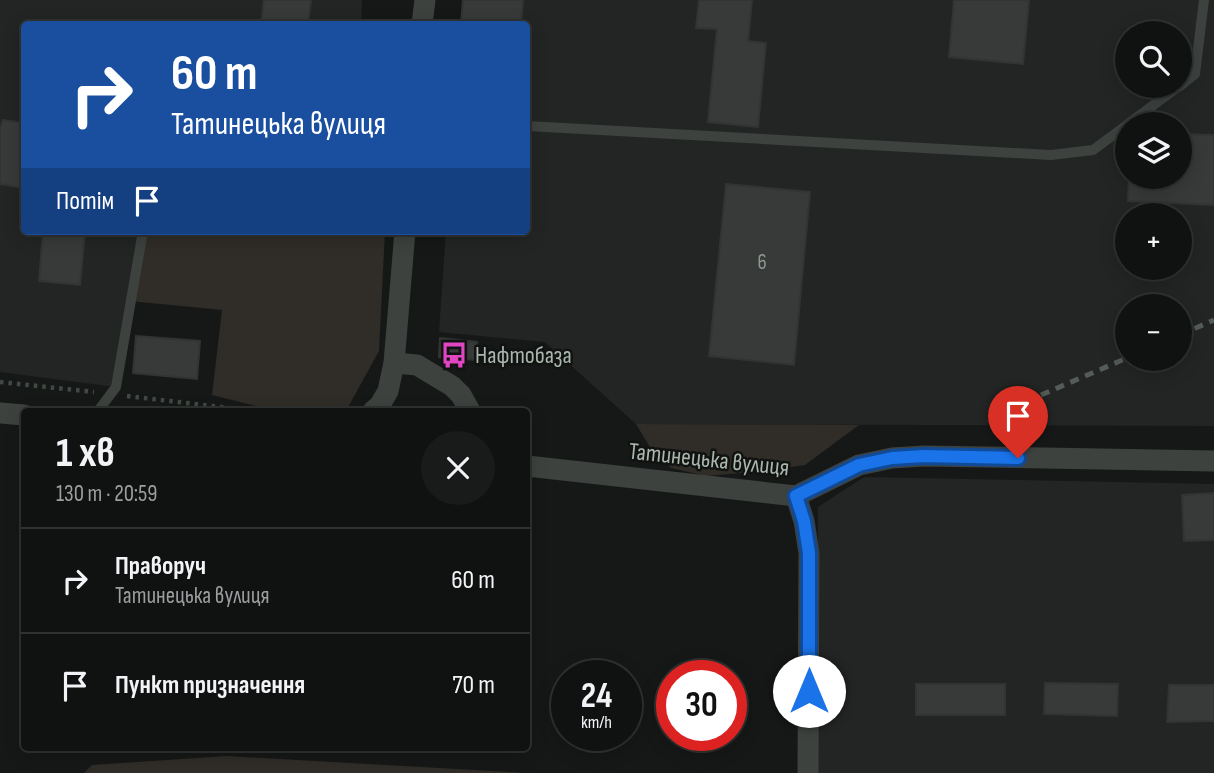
<!DOCTYPE html>
<html lang="uk">
<meta charset="utf-8">
<style>
:root{--surface:#101211;--page:#191b1a;--text:#f1f3f6;--muted:#9c9e9f;--line:#303231}
body{margin:0;font-family:"Sofia Sans Condensed",sans-serif;background:var(--page);color:var(--text);height:100vh;display:flex;flex-direction:column;font-size:26px;white-space:nowrap}
*{box-sizing:border-box;margin:0}
p{font-size:23px;color:var(--muted)}
.icon{flex:none;width:38px;height:38px;fill:none;stroke:currentColor;stroke-width:2;stroke-linecap:round;stroke-linejoin:round}
.map{position:relative;flex:1;overflow:hidden}
.drawer{position:absolute;left:21px;top:408px;width:509px;height:343px;display:flex;flex-direction:column;background:var(--surface);border-radius:7px;box-shadow:0 4px 18px #0003,0 0 0 2px var(--line)}
.drawer>*{flex:none}
.hud{position:absolute;left:21px;top:21px;width:509px;height:214px;border-radius:7px;box-shadow:0 4px 18px #0003,0 0 0 2px var(--line);background:#1a4fa0;color:#fff;overflow:hidden}
.controls{position:absolute;left:1115px;top:21px;display:grid;gap:14px}
.controls a{display:grid;place-items:center;width:77px;height:77px;border-radius:50%;background:var(--surface);box-shadow:0 4px 18px #0003,0 0 0 2px var(--line);font-size:35px}
.speed{position:absolute;left:551px;top:660px;display:flex;gap:14px;font-size:35px;font-weight:700;text-align:center}
.speed>*{display:grid;place-content:center;width:91px;height:91px;border-radius:50%;background:var(--surface);box-shadow:0 4px 18px #0003,0 0 0 2px var(--line);line-height:1}
.speed small{font-size:18px;font-weight:400}
.speed .limit{border:10px solid #d22;background:#fff;color:#111}
.pin{position:absolute;display:grid;place-items:center;width:60px;height:60px;color:#fff;margin:-72px -30px;border-radius:50% 50% 50% 0;rotate:-45deg;box-shadow:0 0 7px #0007}
.pin .icon{rotate:45deg}
.me{position:absolute;width:77px;margin:-38px;rotate:0deg;stroke-linejoin:round;filter:drop-shadow(0 0 5px #0008)}
.turn{display:flex;align-items:center;gap:24px;height:147px;padding:0 35px;font-size:32px}
.turn .icon{width:91px;height:91px;stroke-width:2.5}
.turn b{display:block;font-size:49px;line-height:60px}
.then{display:flex;align-items:center;height:66px;padding:0 35px;background:#0003;gap:14px;font-size:26px}
.round{display:grid;place-items:center;flex:none;width:74px;height:74px;border-radius:37px;background:var(--page)}
.head{display:flex;align-items:center;justify-content:space-between;height:119px;padding:0 35px}
h1{font-size:42px;font-weight:700;line-height:52px}
ul{padding:0;list-style:none}
li{display:flex;align-items:center;gap:21px;height:105px;padding:0 35px;border-top:2px solid var(--line)}
li div{flex:1}
li b{display:block;font-size:26px}
li em{font-style:normal}
.map>svg:first-child{display:block}
</style>
<div class="map">
<svg width="1214" height="773" viewBox="0 0 1214 773">
<rect width="100%" height="100%" fill="#161817"/>
<g fill="#232524" fill-rule="evenodd">
<polygon points="0,0 362,0 361,24 24,24 24,231 143,231 116,387 0,372"/>
<path d="M463,0H1214V426L636,424L545,342L439,332L446,231H527V24H461ZM1127,33H1180V86H1127ZM1127,124H1180V177H1127ZM1127,215H1180V268H1127ZM1127,306H1180V359H1127Z"/>
<polygon points="864,477 1214,484 1214,773 818,773 818,507"/>
</g>
<g fill="#302c27">
<polygon points="143,231 385,231 379,351 346,411 276,411 212,395 222,310 130,301"/>
<polygon points="636,424 859,425 805,465 765,471 706,476 671,468 651,449"/>
<polygon points="227,756 527,773 84,773 92,765"/>
</g>
<g fill="#373a38" stroke="#313432" stroke-width="2">
<polygon points="264,0 311,0 308,24 261,24"/>
<polygon points="463,0 523,0 521,24 461,24"/>
<polygon points="699,0 752,0 748,41 766,43 758,127 708,122 717,29 696,28"/>
<polygon points="954,0 1029,0 1023,64 949,57"/>
<polygon points="3,120 24,123 24,188 0,184 0,129"/>
<polygon points="1180,134 1214,135 1214,205 1128,201 1129,177 1180,177"/>
<polygon points="726,184 810,192 794,365 709,356"/>
<polygon points="43,231 85,231 80,285 39,281"/>
<polygon points="136,336 200,341 197,379 133,373"/>
<polygon points="440,338 477,342 476,360 439,357"/>
<polygon points="1214,493 1214,540 1184,541 1182,495"/>
<polygon points="1045,683 1118,684 1117,716 1044,714"/>
<rect x="916" y="684" width="89" height="31"/>
<polygon points="1169,685 1214,685 1214,721 1167,722"/>
</g>
<g fill="none" stroke-linecap="round" stroke-linejoin="round">
<g stroke="#424943" stroke-width="4.5" stroke-dasharray="3.5 5" stroke-linecap="butt">
<polyline points="0,382 94,392"/>
<polyline points="127,396 255,411"/>
</g>
<g stroke="#3d423f" stroke-width="10">
<polyline points="1180,86 1195,74 1204,0"/>
<polyline points="1128,124 1179,86"/>
<polyline points="527,126 1051,155 1093,150 1127,125"/>
<polyline points="98,411 116,387 143,231"/>
</g>
<g stroke="#3d423f" stroke-width="21">
<polyline points="422,24 425,0"/>
<polyline points="394,363 417,365 452,386 461,395 470,411"/>
<polyline points="373,411 380,405 388,391 394,363 405,231"/>
<polyline points="0,413 24,415"/>
<polyline points="527,466 796,496 859,465 892,458 924,456 1214,461"/>
<polyline points="796,496 804,521 809,553 808,773"/>
</g>
<g stroke="#545c57" stroke-width="5" stroke-dasharray="9 7" stroke-linecap="butt">
<polyline points="1180,335 1214,320"/>
<polyline points="1041,395 1127,358"/>
</g>
</g>
<g fill="none" stroke-linecap="round" stroke-linejoin="round">
<g stroke="#114b97" stroke-width="18">
<polyline id="route" points="809,691 809,553 804,521 796,496 859,465 892,458 924,456 1018,458"/>
</g>
<use href="#route" stroke="#1a73e8" stroke-width="12"/>
</g>
<defs>
<g id="bus-bare" transform="scale(2.1)"><path d="M-5-6H5V4H4V6H2V4H-2V6H-4V4H-5ZM-3.5-4V0h7V-4ZM-3.5 1.2v1.5H-2V1.2ZM2 1.2v1.5H3.5V1.2Z" fill="#e145c2" stroke="#111312" stroke-width="2.5" paint-order="stroke"/></g>
</defs>
<g fill-rule="evenodd">
<use href="#bus-bare" x="454" y="355"/>
</g>
<g text-anchor="middle" stroke-width="5" stroke-linejoin="round" paint-order="stroke">
<g font-size="21" fill="#8d9890">
<text x="762" y="269">6</text>
</g>
<g font-size="24" fill="#aab7ad" stroke="#111312" text-anchor="start">
<text x="475" y="363">Нафтобаза</text>
</g>
<g font-size="24" fill="#aab7ad" stroke="#111312">
<text transform="translate(709 459) rotate(6)" y="8">Татинецька вулиця</text>
</g>
</g>
</svg>
<div class="controls">
<a><svg class="icon" aria-label="search" viewBox="0 0 24 24"><circle cx="10" cy="10" r="6"/><path d="M15 15l6 6"/></svg></a>
<a><svg class="icon" aria-label="layers" viewBox="0 0 24 24"><path d="M12 4l9 5-9 5-9-5zM3 14l9 5 9-5"/></svg></a>
<a>+</a>
<a>−</a>
</div>
<div class="speed"><div>24<small>km/h</small></div><div class="limit">30</div></div>
<div class="pin" style="left:1018px;top:458px;background:#d93025"><svg class="icon" aria-label="arrive" viewBox="0 0 24 24"><path d="M6 21V4h12l-3 4 3 4H6"/></svg></div>
<svg class="me" style="left:809px;top:691px" viewBox="-20 -20 40 40"><circle r="19" fill="#fff"/><path d="M0-13L10 11 0 6-10 11z" fill="#1a73e8"/></svg>
<div class="hud">
<div class="turn"><svg class="icon" aria-label="right" viewBox="0 0 24 24"><path d="M7 20v-9h11M14 6l5 5-5 5"/></svg><div><b>60 m</b>Татинецька вулиця</div></div>
<div class="then">Потім<svg class="icon" aria-label="arrive" viewBox="0 0 24 24"><path d="M6 21V4h12l-3 4 3 4H6"/></svg></div>
</div>
<section class="drawer">
<div class="head"><div><h1>1 хв</h1><p>130 m · 20:59</p></div><a class="round"><svg class="icon" aria-label="close" viewBox="0 0 24 24"><path d="M6 6l12 12M18 6L6 18"/></svg></a></div>
<ul>
<li><svg class="icon" aria-label="right" viewBox="0 0 24 24"><path d="M7 20v-9h11M14 6l5 5-5 5"/></svg><div><b>Праворуч</b><p>Татинецька вулиця</p></div><em>60 m</em></li>
<li><svg class="icon" aria-label="arrive" viewBox="0 0 24 24"><path d="M6 21V4h12l-3 4 3 4H6"/></svg><div><b>Пункт призначення</b></div><em>70 m</em></li>
</ul>
</section>
</div>
